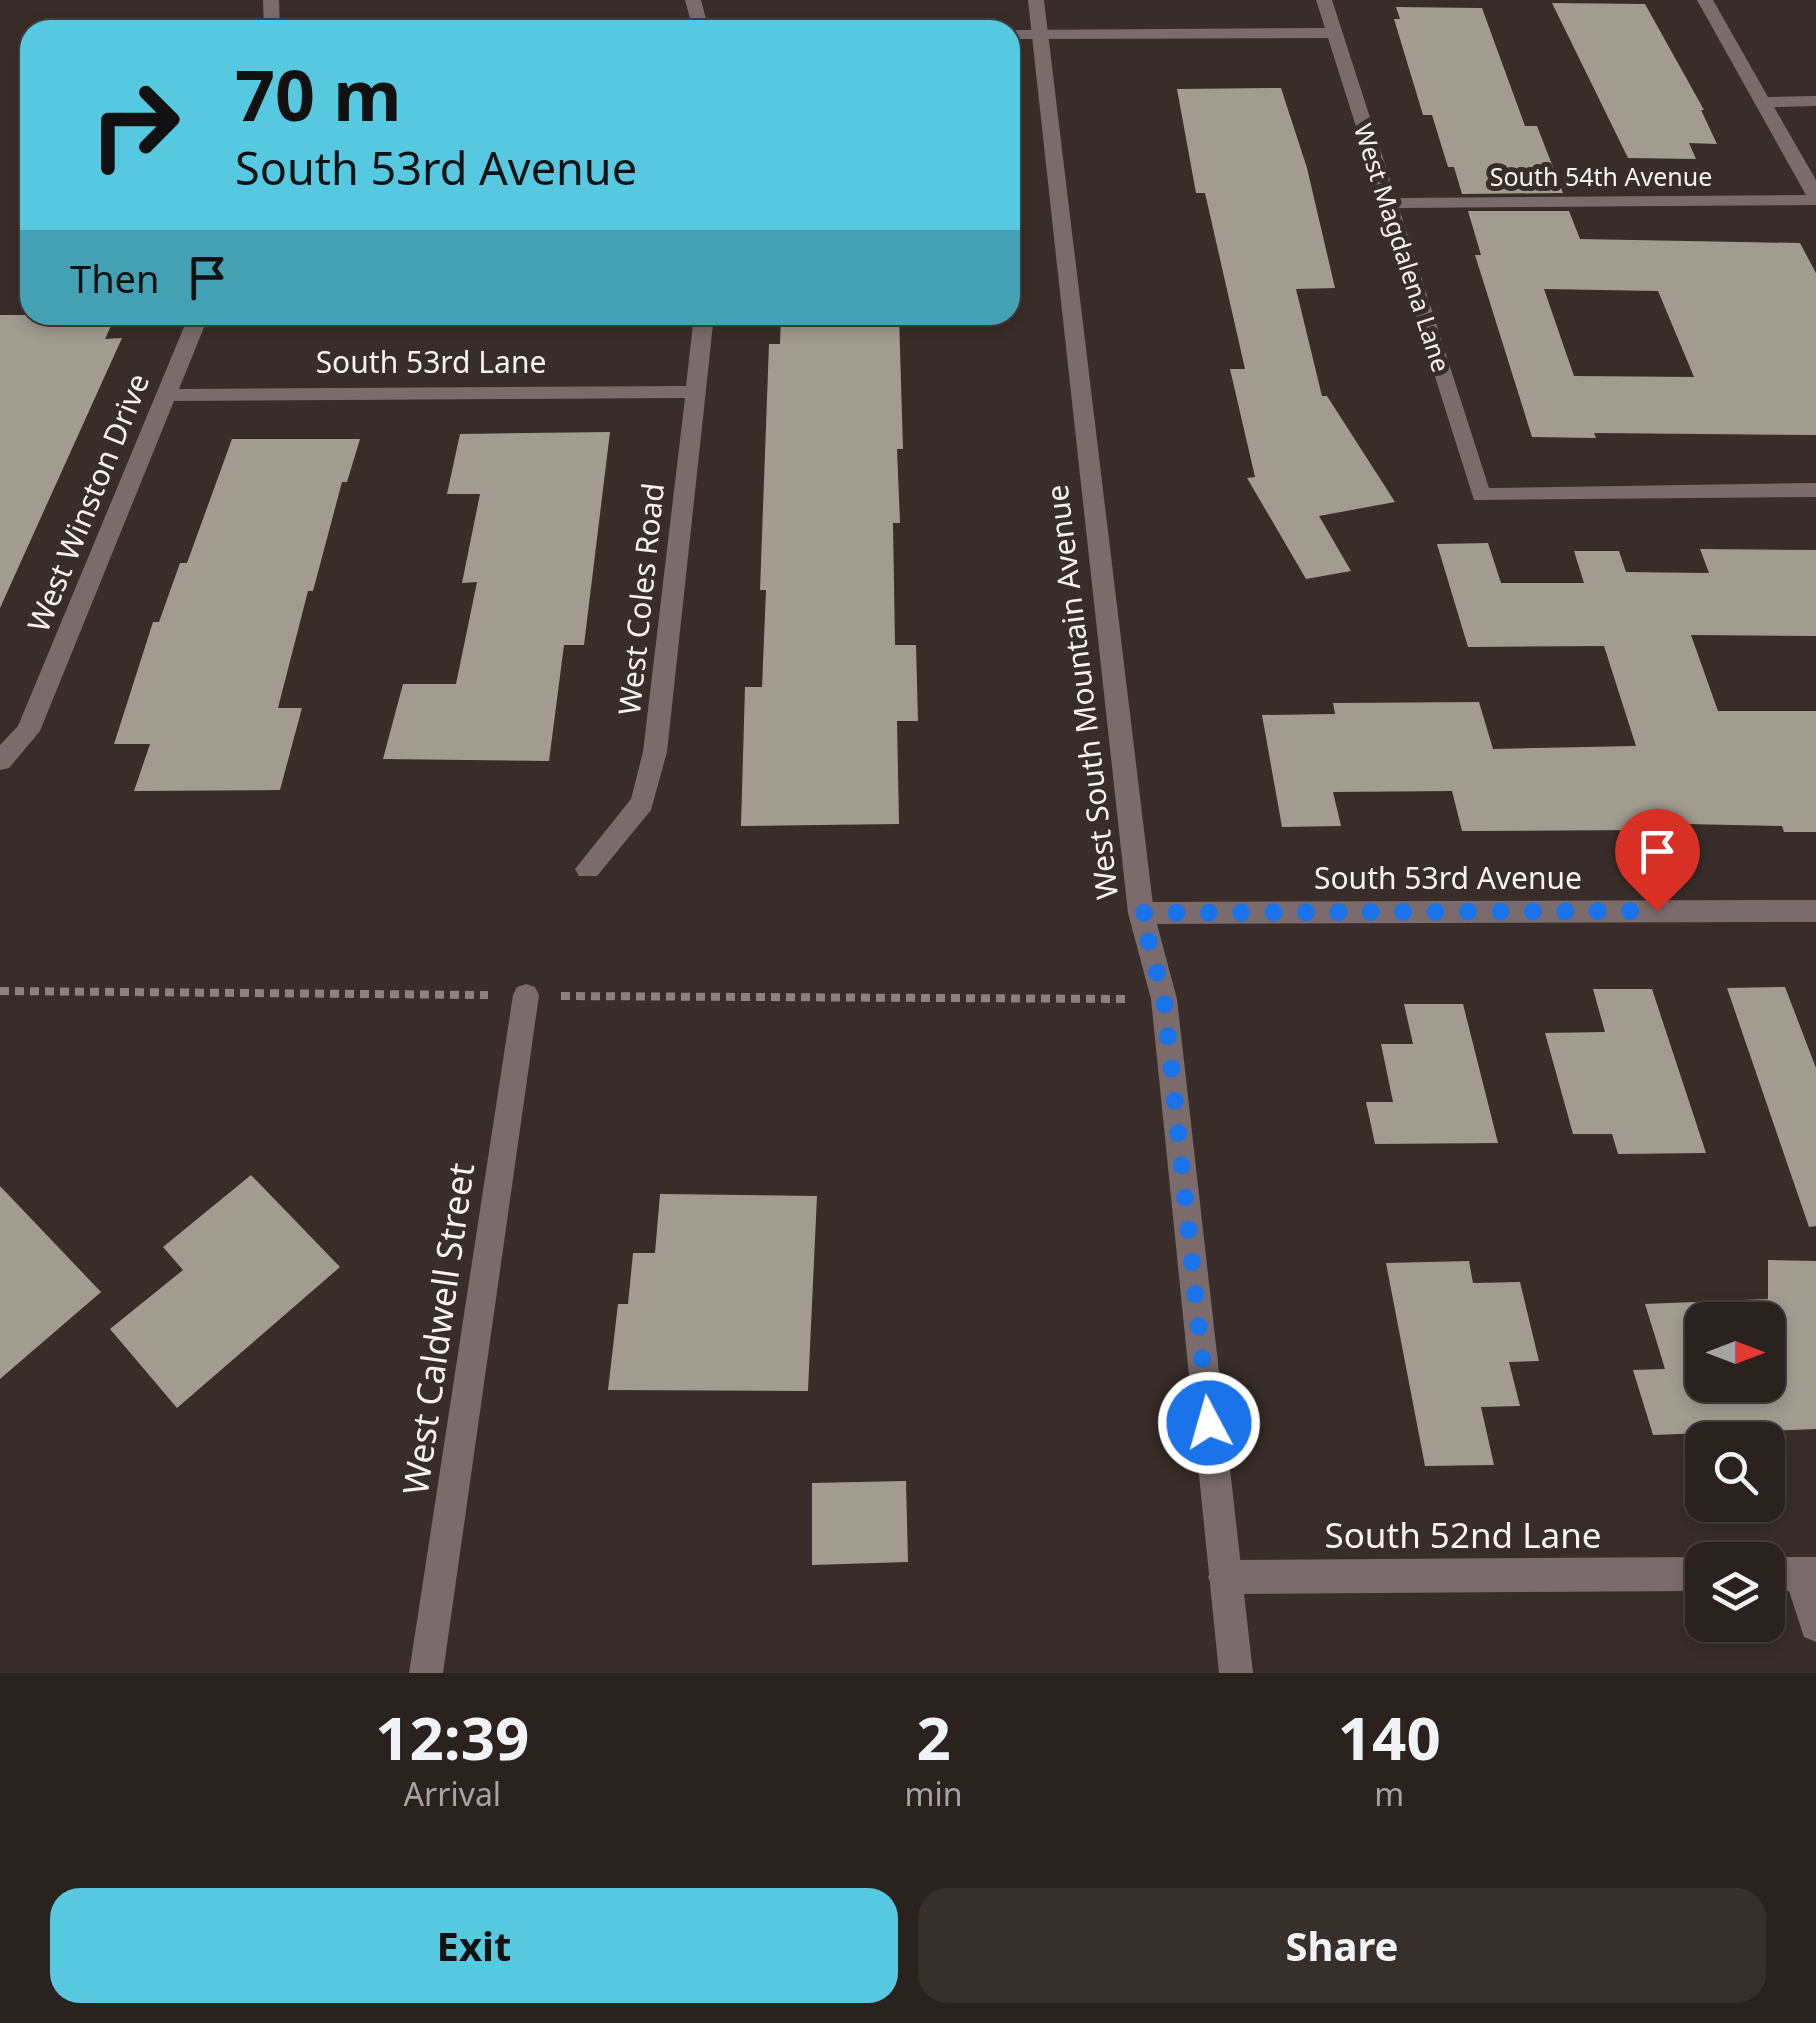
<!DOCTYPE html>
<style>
:root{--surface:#2a221e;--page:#362f2b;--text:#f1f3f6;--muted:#a5a4a4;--line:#463f3c;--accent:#56c9e0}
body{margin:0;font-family:"Noto Sans",sans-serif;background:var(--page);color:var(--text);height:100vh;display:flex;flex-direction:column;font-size:38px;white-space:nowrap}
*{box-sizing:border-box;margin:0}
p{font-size:32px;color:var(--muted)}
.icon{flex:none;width:55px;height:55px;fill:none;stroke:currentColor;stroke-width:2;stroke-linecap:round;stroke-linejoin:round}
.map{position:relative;height:1673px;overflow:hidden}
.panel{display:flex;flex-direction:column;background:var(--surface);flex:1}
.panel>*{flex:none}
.hud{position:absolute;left:20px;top:20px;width:1000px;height:305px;border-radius:30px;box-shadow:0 5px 15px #0003,0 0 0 2px var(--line);background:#56c9e0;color:#111;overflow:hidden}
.needle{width:65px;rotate:90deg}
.buttons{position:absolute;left:1685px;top:1302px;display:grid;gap:20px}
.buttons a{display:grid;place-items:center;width:100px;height:100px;border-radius:20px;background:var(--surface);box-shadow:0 5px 15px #0003,0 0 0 2px var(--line);font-size:50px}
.pin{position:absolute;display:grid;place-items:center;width:85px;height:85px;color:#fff;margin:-102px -42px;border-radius:50% 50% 50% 0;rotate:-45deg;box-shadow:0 0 10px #0007}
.pin .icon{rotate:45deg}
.me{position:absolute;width:110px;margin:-55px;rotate:354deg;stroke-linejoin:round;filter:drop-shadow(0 0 8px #0008)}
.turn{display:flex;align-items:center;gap:35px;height:210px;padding:0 50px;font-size:45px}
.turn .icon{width:130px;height:130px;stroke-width:2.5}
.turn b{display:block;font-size:70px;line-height:85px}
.then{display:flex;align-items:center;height:95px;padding:0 50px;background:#0003;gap:20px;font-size:38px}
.eta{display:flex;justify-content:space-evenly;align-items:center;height:170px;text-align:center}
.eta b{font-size:60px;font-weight:700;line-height:70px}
.cta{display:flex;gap:20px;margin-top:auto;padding:20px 50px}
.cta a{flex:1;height:115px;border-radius:30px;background:var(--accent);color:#111;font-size:40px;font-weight:700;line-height:115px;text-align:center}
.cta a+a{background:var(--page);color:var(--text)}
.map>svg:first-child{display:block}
</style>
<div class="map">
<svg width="1816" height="1673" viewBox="0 0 1816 1673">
<rect width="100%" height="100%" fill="#382d28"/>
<g fill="#a29b90" fill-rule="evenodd">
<polygon points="1552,3 1645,4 1704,110 1701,110 1717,144 1689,143 1696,159 1628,158"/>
<polygon points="1396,7 1482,8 1525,126 1537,126 1563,193 1462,194 1454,167 1448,167 1432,115 1423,115 1394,19 1400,19"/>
<polygon points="1281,88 1307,168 1335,288 1296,289 1322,396 1327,396 1395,502 1319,516 1351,571 1306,579 1247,478 1255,477 1230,369 1245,369 1205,193 1196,193 1177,89"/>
<path d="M1468,211H1569L1580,239L1800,243L1816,273V435L1594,433L1596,438L1532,437L1475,255H1481ZM1544,289L1658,291L1694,377L1574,376Z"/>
<polygon points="0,315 116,315 105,339 122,338 0,608"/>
<polygon points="899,315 903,449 897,449 900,523 893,523 895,645 916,645 918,721 897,721 899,824 741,826 745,687 762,687 766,590 760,590 769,344 780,344 781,316"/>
<polygon points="610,432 584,645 564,645 549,761 383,759 403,684 456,684 477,582 462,583 480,494 447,494 460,434"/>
<polygon points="232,439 360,439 347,482 342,482 313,591 308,591 278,708 302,708 280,790 134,791 150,744 114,744 153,622 159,622 180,563 187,563"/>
<polygon points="1488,543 1501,583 1584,583 1574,551 1619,551 1626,572 1709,573 1700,549 1816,550 1816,636 1691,635 1718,711 1816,711 1816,832 1784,832 1782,826 1639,823 1641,830 1462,831 1452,791 1333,792 1341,826 1282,827 1262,715 1335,714 1333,703 1479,702 1493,749 1636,746 1604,646 1468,647 1437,544"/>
<polygon points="1785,987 1816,1068 1816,1226 1809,1227 1727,988"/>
<polygon points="1593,989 1652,989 1706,1153 1618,1154 1612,1134 1573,1134 1545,1033 1605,1032"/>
<polygon points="1404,1004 1463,1004 1498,1143 1375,1144 1366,1102 1393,1102 1381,1044 1413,1044"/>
<polygon points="251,1175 340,1267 177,1408 110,1329 183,1270 163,1247"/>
<polygon points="0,1186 101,1292 0,1379"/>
<polygon points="660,1194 817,1196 808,1391 608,1390 618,1304 628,1304 633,1253 655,1253"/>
<path d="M1768,1260L1816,1261V1429L1653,1435L1633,1370L1665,1369L1645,1304L1768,1299ZM1702,1320H1768V1385H1702Z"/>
<polygon points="1469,1261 1473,1283 1520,1282 1539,1361 1509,1362 1520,1406 1481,1407 1494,1465 1425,1466 1386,1263"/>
<polygon points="906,1481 908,1562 812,1565 812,1483"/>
</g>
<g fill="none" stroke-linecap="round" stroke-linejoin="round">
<g stroke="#8b817d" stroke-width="8" stroke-dasharray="9 6" stroke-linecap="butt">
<polyline points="0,991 488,995"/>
<polyline points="561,996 1128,999"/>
</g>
<g fill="#7b6b6c" fill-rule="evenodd">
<polygon points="263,0 279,0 280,30 264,30"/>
<polygon points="685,0 701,0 709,30 693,30"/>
<polygon points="1316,0 1332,0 1396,198 1806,195 1697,0 1713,0 1768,97 1816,96 1816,106 1774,107 1816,180 1816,205 1399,208 1489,488 1816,483 1816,497 1474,500 1328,38 1010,39 1010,30 1007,30 1325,28"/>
<polygon points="189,315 209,315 179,389 686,386 694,315 714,315 667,752 651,810 597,876 579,876 575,869 631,799 643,752 685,398 174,401 40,731 9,768 0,770 0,745 18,726"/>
<polygon points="1816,900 1816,922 1141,924 1132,920 1128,913 1132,906 1141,902"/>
<polygon points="526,984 535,987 539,995 443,1673 409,1673 513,995 517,987"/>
<polygon points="1702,1557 1708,1560 1702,1560 1702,1591 1225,1594 1213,1589 1208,1577 1213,1565 1225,1560"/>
<polygon points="1768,1557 1816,1557 1816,1642 1804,1637 1789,1591 1768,1590 1768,1560 1762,1560"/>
</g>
<polygon fill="#7b6b6c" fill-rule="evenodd" points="1028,0 1044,0 1154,913 1177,999 1253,1673 1219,1673 1151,999 1128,913"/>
</g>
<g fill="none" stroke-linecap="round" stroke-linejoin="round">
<polyline stroke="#1a73e8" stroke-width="18" stroke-dasharray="0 32.4" points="1209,1423 1164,999 1141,913 1657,911"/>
</g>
<g text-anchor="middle" stroke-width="10" stroke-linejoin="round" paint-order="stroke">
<g font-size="25" fill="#faf2ef" stroke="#382d28">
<text x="1601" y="186">South 54th Avenue</text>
<text transform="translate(1402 248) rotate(72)" y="9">West Magdalena Lane</text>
</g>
<g font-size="30" fill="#faf2ef" stroke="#382d28">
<text x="431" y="373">South 53rd Lane</text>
<text transform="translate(89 503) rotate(-68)" y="10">West Winston Drive</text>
<text transform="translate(642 599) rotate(-84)" y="10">West Coles Road</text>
<text transform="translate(1083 692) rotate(-97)" y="10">West South Mountain Avenue</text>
<text x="1448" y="889">South 53rd Avenue</text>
</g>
<g font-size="35" fill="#faf2ef" stroke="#382d28">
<text transform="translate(439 1329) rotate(-82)" y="12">West Caldwell Street</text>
<text x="1463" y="1548">South 52nd Lane</text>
</g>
</g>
</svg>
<div class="buttons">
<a><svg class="needle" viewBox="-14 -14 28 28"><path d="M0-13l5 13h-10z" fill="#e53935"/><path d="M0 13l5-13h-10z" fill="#a5a4a4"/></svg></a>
<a><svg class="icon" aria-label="search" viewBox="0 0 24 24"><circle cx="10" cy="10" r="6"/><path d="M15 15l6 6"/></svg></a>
<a><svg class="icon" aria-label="layers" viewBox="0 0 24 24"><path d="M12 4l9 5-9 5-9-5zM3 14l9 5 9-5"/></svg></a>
</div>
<div class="pin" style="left:1657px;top:911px;background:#d93025"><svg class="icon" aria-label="arrive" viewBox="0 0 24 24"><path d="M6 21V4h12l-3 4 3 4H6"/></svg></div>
<svg class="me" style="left:1209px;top:1423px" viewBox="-20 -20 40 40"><circle r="17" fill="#1a73e8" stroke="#fff" stroke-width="3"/><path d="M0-11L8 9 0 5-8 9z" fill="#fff"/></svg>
<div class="hud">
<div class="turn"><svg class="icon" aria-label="right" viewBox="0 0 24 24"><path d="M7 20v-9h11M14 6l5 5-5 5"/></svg><div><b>70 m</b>South 53rd Avenue</div></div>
<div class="then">Then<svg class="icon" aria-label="arrive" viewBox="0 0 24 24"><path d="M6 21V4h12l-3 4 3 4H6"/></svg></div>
</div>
</div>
<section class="panel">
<div class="eta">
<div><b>12:39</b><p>Arrival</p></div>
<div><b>2</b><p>min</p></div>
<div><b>140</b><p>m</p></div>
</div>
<div class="cta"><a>Exit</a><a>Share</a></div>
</section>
